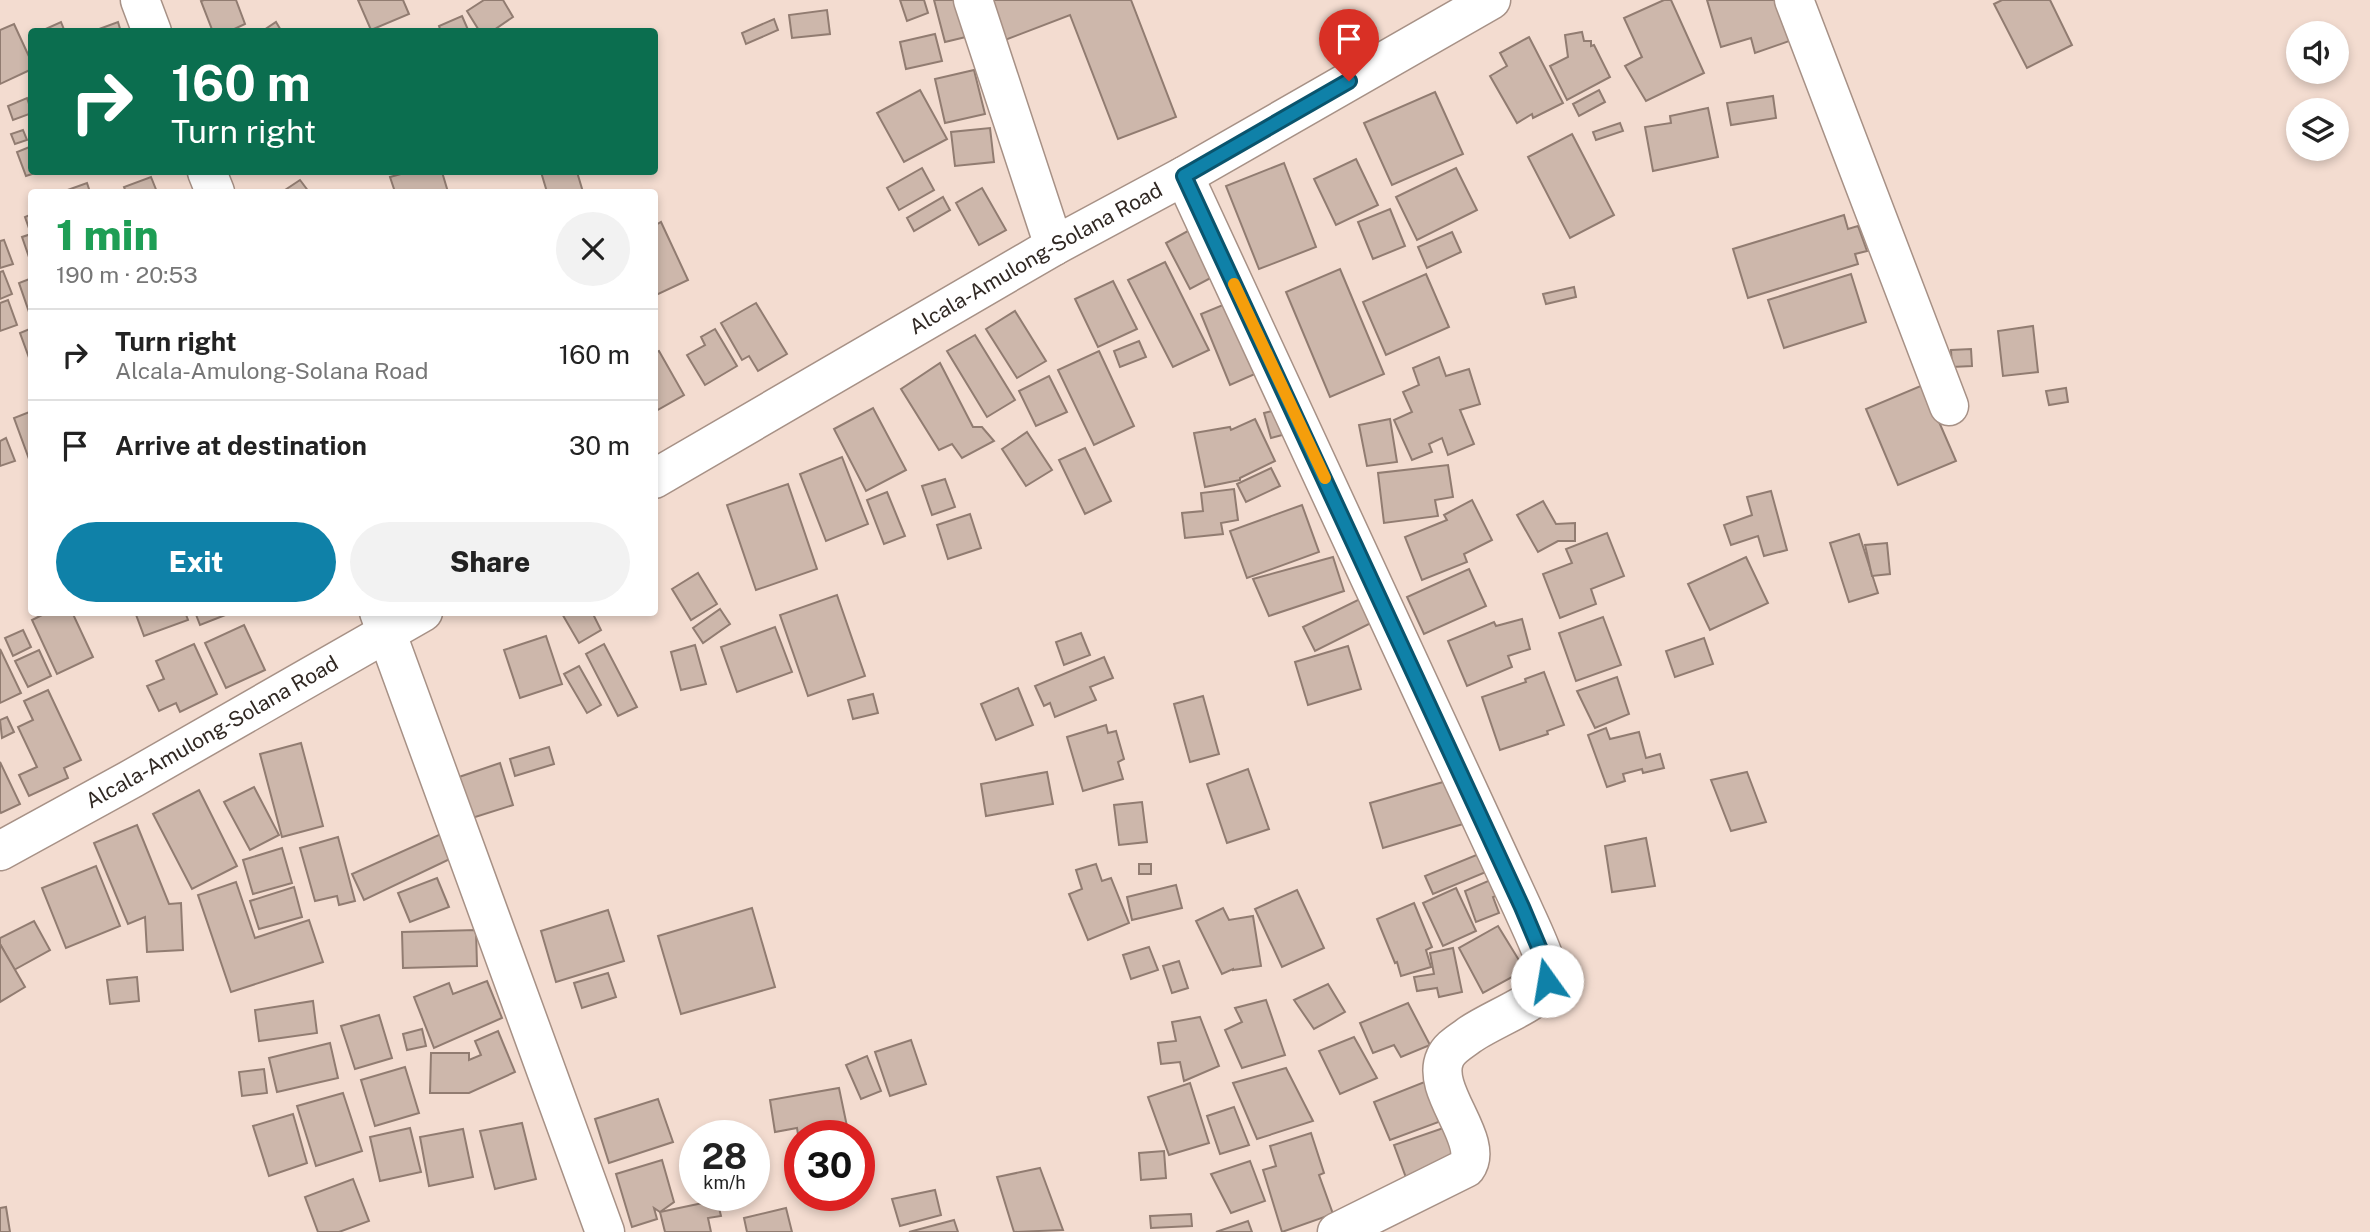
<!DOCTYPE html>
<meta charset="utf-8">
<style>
:root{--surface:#fff;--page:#f2f2f2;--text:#222;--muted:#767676;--line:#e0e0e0;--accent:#0f81a8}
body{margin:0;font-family:"Public Sans",sans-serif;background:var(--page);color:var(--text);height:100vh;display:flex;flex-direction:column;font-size:26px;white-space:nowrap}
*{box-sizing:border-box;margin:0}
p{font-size:23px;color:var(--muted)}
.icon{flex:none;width:38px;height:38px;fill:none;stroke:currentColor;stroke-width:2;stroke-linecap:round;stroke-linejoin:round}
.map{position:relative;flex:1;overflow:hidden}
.drawer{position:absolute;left:28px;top:189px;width:630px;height:427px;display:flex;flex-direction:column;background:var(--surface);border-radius:7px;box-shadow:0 4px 10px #0003}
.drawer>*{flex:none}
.guide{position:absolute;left:28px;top:28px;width:630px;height:147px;border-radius:7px;box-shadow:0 4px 10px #0003;background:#0b6e4f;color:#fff;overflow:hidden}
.tools{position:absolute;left:2286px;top:21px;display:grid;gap:14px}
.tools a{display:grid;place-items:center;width:63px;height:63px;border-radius:50%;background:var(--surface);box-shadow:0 4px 10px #0003;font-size:35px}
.speed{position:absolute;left:679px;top:1120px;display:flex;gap:14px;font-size:35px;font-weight:700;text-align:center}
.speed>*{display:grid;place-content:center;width:91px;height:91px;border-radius:50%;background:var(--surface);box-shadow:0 4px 10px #0003;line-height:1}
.speed small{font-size:18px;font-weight:400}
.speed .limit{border:10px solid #d22;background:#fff;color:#111}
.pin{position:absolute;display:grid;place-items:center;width:60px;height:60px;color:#fff;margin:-72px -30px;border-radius:50% 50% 50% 0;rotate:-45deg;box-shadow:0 0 7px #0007}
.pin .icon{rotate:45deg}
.me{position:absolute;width:77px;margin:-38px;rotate:347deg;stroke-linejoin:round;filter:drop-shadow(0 0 5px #0008)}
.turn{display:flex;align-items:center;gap:24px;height:147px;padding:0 28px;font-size:32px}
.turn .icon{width:91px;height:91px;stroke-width:2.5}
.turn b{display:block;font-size:49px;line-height:60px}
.round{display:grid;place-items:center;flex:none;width:74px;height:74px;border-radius:37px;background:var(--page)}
.head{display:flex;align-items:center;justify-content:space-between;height:119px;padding:0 28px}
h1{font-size:42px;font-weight:800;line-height:52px;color:#1e9e55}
.button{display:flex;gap:14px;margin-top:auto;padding:14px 28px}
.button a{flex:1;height:80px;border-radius:42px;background:var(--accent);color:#fff;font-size:28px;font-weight:800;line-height:80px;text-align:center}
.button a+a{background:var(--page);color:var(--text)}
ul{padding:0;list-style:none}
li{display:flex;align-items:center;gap:21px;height:91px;padding:0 28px;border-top:2px solid var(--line)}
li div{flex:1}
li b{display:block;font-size:26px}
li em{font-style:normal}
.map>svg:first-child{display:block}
</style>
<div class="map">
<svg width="2370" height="1232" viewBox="0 0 2370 1232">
<rect width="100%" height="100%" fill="#f3dcd0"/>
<g fill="#cdb7ab" stroke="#917c71" stroke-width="2">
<polygon points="204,0 236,0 245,24 228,32 213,32 201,1"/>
<polygon points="358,0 403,0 409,14 371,30"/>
<polygon points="484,0 503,0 513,17 491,32 480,32 467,11"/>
<polygon points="900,0 924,0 928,13 907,21"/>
<polygon points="934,0 961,0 970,36 945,42"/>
<polygon points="990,0 1131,0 1176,117 1118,139 1070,15 1005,40"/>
<polygon points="1664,0 1671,0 1704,73 1646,101 1625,66 1642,57 1624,18"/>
<polygon points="1707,0 1782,0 1795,39 1755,53 1751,38 1721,47"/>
<polygon points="2002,0 2050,0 2072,45 2027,68 1994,4"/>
<polygon points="827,10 830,34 792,38 789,15"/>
<polygon points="462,16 469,32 441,32 439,26"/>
<polygon points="774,19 778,30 746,44 742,33"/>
<polygon points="61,22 65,32 39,32"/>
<polygon points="118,22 121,32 91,32"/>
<polygon points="276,22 282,32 261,32"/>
<polygon points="14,24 32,63 32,69 0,84 0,30"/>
<polygon points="1582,32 1584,41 1591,41 1591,46 1594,45 1610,77 1567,100 1550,66 1568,57 1565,35"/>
<polygon points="935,34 942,61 906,69 900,42"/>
<polygon points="1529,37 1563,103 1533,118 1532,114 1517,123 1490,76 1507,66 1500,53"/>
<polygon points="974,70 985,114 945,123 935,79"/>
<polygon points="920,90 947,139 904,162 877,113"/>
<polygon points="1599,90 1605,102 1579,116 1573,104"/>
<polygon points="1435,92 1463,154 1392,185 1364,123"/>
<polygon points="1773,96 1776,118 1731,125 1727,103"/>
<polygon points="27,98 32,113 13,120 8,106"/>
<polygon points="1708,108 1718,157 1653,171 1645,127 1671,123 1670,116"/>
<polygon points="1620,123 1623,131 1596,140 1593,132"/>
<polygon points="990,128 994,162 955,166 951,132"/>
<polygon points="23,130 27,140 15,144 11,134"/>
<polygon points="1572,134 1614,215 1570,238 1528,157"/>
<polygon points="32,146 32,172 38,172 26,176 17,152"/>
<polygon points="1356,159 1378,205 1336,225 1314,179"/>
<polygon points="1284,163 1316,247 1259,269 1226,186"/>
<polygon points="922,168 934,190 899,210 887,188"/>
<polygon points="1456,168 1477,210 1417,240 1396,197"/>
<polygon points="408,172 442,172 448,192 395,192 390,177"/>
<polygon points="541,172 577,172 583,192 547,192"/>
<polygon points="151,177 157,192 126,192 124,187"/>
<polygon points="300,180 309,192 282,192"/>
<polygon points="87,183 90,192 62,192"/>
<polygon points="982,188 1006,230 979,245 956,203"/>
<polygon points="943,197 950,210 914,231 907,218"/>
<polygon points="1390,209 1405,246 1373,259 1358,222"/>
<polygon points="32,214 32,259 30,260 22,237 31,234 25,217"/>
<polygon points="1844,215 1848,229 1858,226 1867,251 1855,254 1858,264 1748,298 1733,249"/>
<polygon points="661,222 688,280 654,296 654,226"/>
<polygon points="1195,227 1220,273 1190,289 1166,243"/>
<polygon points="1452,232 1461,252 1427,268 1418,247"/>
<polygon points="4,240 13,264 0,268 0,241"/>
<polygon points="1165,262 1209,350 1173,367 1128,280"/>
<polygon points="1340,269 1384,374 1330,397 1286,292"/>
<polygon points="3,271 12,294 0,299 0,272"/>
<polygon points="1426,274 1449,327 1386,355 1363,302"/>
<polygon points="1851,274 1866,322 1784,348 1768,300"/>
<polygon points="32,278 32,311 29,312 19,283"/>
<polygon points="1113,281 1137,329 1098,347 1075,299"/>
<polygon points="1574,287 1576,297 1546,304 1543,294"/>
<polygon points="8,300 17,325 0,331 0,303"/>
<polygon points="1235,300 1264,370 1230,385 1201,314"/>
<polygon points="756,303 787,354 758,371 749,356 742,360 721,323"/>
<polygon points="1015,311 1046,361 1017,378 986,329"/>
<polygon points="2033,326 2038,372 2003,376 1998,331"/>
<polygon points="32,328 32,366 20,333"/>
<polygon points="715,329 737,366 705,385 687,355 705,345 701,337"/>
<polygon points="975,335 1015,400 987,417 947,351"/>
<polygon points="1139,341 1146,357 1120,367 1114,351"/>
<polygon points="1971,349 1972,366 1952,367 1951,350"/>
<polygon points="659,351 684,395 654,412 654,353"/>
<polygon points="1099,351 1134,426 1094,445 1058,370"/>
<polygon points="1439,357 1446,376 1469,369 1480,404 1460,410 1474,444 1448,455 1442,438 1429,444 1432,452 1412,460 1394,420 1412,412 1403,392 1419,385 1413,368"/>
<polygon points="940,363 973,427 982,427 994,441 962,458 952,444 939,450 901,389"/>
<polygon points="1049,376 1067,412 1036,426 1019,391"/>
<polygon points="1923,385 1956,461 1898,485 1866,409"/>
<polygon points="2066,388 2068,402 2049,405 2046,391"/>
<polygon points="1291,406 1297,431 1271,438 1264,413"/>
<polygon points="873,408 906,470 866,491 834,429"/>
<polygon points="32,411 32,458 29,459 14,418"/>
<polygon points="1255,419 1275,461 1240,478 1240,480 1205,487 1194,433 1230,427 1231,430"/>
<polygon points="1390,419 1397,462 1367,466 1359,425"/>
<polygon points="1027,432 1052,470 1026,486 1002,449"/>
<polygon points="6,438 15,461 0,466 0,441"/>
<polygon points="1085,448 1111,501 1085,514 1059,460"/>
<polygon points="842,457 868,524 826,541 800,474"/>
<polygon points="1448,465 1453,497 1435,500 1438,516 1384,523 1378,473"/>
<polygon points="1271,468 1280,486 1246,502 1237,484"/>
<polygon points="945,479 955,507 932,515 922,486"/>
<polygon points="788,484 817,569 756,590 727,505"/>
<polygon points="1234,489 1238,520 1221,523 1223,534 1185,538 1182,513 1203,511 1201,493"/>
<polygon points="1771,491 1787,550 1764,556 1758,536 1731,545 1724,525 1752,515 1747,497"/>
<polygon points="887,492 905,536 884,544 867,500"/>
<polygon points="1472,500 1492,540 1464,554 1467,562 1422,580 1405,537 1447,520 1444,515"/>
<polygon points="1543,501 1556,524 1575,523 1575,541 1558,541 1538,552 1517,515"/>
<polygon points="1302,505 1319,552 1247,578 1230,531"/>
<polygon points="970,514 981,548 948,559 937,525"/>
<polygon points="1607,533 1624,576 1591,589 1596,604 1560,618 1543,574 1572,563 1566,549"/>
<polygon points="1859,534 1878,593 1849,602 1830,543"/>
<polygon points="1887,543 1890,574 1872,576 1865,545"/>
<polygon points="1333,557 1344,591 1269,616 1253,579"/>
<polygon points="1746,557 1768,603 1710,630 1688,584"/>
<polygon points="1469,569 1486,606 1424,634 1407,597"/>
<polygon points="698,573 717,604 691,620 672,589"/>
<polygon points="837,595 865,676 808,696 780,615"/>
<polygon points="1368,595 1379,619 1315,651 1303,627"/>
<polygon points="720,609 730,624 703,643 693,628"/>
<polygon points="48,612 72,612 93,657 57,674 32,620"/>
<polygon points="135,612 185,612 188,620 144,636"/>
<polygon points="195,612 233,612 200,625"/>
<polygon points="561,612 592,612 601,630 579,643"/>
<polygon points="1603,617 1621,665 1576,681 1559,633"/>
<polygon points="1522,619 1530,649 1508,656 1512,667 1467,686 1448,641 1494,622 1496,626"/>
<polygon points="244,625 265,670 226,688 205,643"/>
<polygon points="775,627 792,672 737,692 721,647"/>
<polygon points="23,630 31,647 13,656 5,638"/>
<polygon points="1081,633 1090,655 1064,665 1056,642"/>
<polygon points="546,636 562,684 520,698 504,650"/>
<polygon points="1704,638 1713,664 1675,677 1666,651"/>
<polygon points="194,644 217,694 180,712 176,703 159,711 147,686 164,679 156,661"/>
<polygon points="604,644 637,707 618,716 586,654"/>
<polygon points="695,645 706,684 681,690 671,652"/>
<polygon points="1348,646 1361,689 1308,705 1295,662"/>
<polygon points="0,649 21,693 0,703"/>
<polygon points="39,650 51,676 28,687 15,661"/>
<polygon points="1104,657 1113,678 1090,687 1096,700 1055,717 1050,703 1044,706 1035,686"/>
<polygon points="579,666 601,705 587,713 564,674"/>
<polygon points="1544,672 1564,725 1547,731 1548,734 1500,750 1482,697 1526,682 1525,679"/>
<polygon points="1617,677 1629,714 1595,728 1577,691"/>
<polygon points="1018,688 1033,725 996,740 981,704"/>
<polygon points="48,690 81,760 64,768 68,778 29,796 19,775 37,767 18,727 33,720 24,701"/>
<polygon points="873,694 878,713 853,719 848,700"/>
<polygon points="1203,696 1219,754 1190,762 1174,704"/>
<polygon points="7,717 14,732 2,738 0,720"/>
<polygon points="1106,725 1108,733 1116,731 1124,759 1118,762 1123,779 1083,791 1067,737"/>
<polygon points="1606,728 1610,739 1639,732 1646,758 1660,754 1664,768 1643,773 1642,769 1623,774 1625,781 1607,787 1588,735"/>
<polygon points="301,743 323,826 282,837 260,754"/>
<polygon points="549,747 554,764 515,776 510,759"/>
<polygon points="0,762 20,804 1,813 0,811"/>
<polygon points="500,763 513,805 472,818 459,777"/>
<polygon points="1248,769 1269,829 1227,843 1207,784"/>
<polygon points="1047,772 1053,804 986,816 981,784"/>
<polygon points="1747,772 1766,822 1731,831 1711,780"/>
<polygon points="1450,780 1463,824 1383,848 1370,803"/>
<polygon points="254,787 279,835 250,850 224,802"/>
<polygon points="199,790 237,866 192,889 153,814"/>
<polygon points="1142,802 1147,842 1119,845 1114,805"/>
<polygon points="137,825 169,904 181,903 183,950 147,952 145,917 128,924 94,843"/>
<polygon points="441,834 452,858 364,900 352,874"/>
<polygon points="338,837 355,901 339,905 337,896 315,901 300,848"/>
<polygon points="1646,838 1655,886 1612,892 1605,846"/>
<polygon points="282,848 292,883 253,894 243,860"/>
<polygon points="1491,849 1498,867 1433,894 1425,876"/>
<polygon points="1096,864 1102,881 1111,878 1129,923 1088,940 1069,894 1082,889 1076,870"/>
<rect x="1139" y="864" width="12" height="10"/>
<polygon points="96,866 120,926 66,948 42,888"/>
<polygon points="437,878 449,907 410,922 398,893"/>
<polygon points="1495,878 1501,894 1493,897 1499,913 1476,922 1465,891"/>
<polygon points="236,882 255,938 309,920 323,962 231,992 198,895"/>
<polygon points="1176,885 1182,908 1132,920 1127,897"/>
<polygon points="294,887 302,917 259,929 250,901"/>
<polygon points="1456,888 1476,931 1443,946 1423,903"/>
<polygon points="1297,890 1324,948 1282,967 1255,909"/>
<polygon points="1414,903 1432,947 1426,950 1431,967 1401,976 1397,962 1395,963 1377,919"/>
<polygon points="752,908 775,987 681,1014 658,936"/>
<polygon points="1223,908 1229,920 1253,916 1261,966 1233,970 1233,969 1222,974 1196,921"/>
<polygon points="608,910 624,961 556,982 541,931"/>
<polygon points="34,921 50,950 14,970 0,944 0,938"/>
<polygon points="1498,926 1525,970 1483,993 1459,948"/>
<polygon points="476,930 477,966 403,968 402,932"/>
<polygon points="0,944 25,987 0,1002"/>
<polygon points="1149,947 1158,970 1131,979 1123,955"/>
<polygon points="1453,948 1462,992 1439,997 1437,988 1417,991 1414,977 1434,974 1430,953"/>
<polygon points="1179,961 1188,988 1172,993 1163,966"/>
<polygon points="608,973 616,997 582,1008 574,983"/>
<polygon points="137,977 139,1001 110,1004 107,980"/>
<polygon points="487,981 502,1018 434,1048 414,997 449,983 453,994"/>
<polygon points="1328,984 1345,1012 1314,1029 1294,1000"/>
<polygon points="1266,1000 1285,1055 1242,1068 1225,1030 1242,1022 1235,1008"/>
<polygon points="313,1001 317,1033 259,1041 255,1010"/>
<polygon points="1408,1003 1430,1045 1401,1057 1394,1045 1373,1053 1360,1023"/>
<polygon points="379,1015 392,1058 355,1069 341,1026"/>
<polygon points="1200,1017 1219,1066 1184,1081 1180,1062 1161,1064 1158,1043 1176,1041 1172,1022"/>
<polygon points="422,1029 426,1046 407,1050 403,1034"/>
<polygon points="498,1031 515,1072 469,1093 430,1093 431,1053 469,1053 469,1060 481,1055 475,1041"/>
<polygon points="1354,1037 1377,1078 1340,1094 1319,1051"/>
<polygon points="911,1040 926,1084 890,1096 875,1052"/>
<polygon points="330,1043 338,1078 277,1092 269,1058"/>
<polygon points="867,1056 881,1091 861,1099 846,1065"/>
<polygon points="405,1067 419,1113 375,1126 361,1080"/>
<polygon points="1286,1068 1313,1121 1257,1139 1233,1083"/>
<polygon points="264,1069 267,1093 242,1096 239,1072"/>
<polygon points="1427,1081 1444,1120 1390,1140 1374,1102"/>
<polygon points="1190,1083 1209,1143 1169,1155 1148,1097"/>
<polygon points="839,1088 849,1136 800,1136 800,1147 797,1128 775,1132 770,1100"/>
<polygon points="343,1093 362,1151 316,1166 297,1106"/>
<polygon points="658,1099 673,1142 609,1163 595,1119"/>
<polygon points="1234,1107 1249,1145 1220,1154 1207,1116"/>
<polygon points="293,1114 307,1163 269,1176 253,1126"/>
<polygon points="522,1123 536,1179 495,1189 480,1131"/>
<polygon points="1452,1125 1469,1162 1408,1183 1394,1145"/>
<polygon points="410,1128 421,1172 380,1181 370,1137"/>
<polygon points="463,1129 473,1177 429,1186 420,1137"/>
<polygon points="1311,1133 1324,1173 1319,1175 1333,1214 1282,1232 1263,1170 1276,1166 1270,1146"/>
<polygon points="1164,1151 1166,1178 1141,1180 1139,1153"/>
<polygon points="662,1160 674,1202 660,1212 654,1208 657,1219 632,1227 616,1174"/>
<polygon points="1250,1161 1265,1201 1231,1213 1211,1174"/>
<polygon points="1040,1168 1063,1230 1014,1232 997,1177"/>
<polygon points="353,1179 369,1221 339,1232 318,1232 305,1197"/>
<polygon points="935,1190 941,1215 900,1226 892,1199"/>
<polygon points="717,1200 721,1216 708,1218 711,1232 665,1232 660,1212"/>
<polygon points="6,1207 10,1232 0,1232 0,1208"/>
<polygon points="786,1208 792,1232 747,1232 744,1218"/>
<polygon points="1191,1214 1192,1226 1151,1228 1150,1216"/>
<polygon points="954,1220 958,1232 909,1232"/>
<polygon points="1248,1221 1252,1232 1216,1232"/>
</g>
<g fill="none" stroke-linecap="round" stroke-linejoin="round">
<g stroke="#a79186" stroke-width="41">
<g id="street">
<polyline points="140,0 152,32"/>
<polyline points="973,0 1054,246"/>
<polyline points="1794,0 1949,406"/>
<polyline points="207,172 215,192"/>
<path d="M1184,176L1522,907C1530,925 1539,943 1545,961C1548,971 1547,983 1541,992C1531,1005 1485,1023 1468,1036C1460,1042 1449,1048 1445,1058C1430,1091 1486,1141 1466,1168L1337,1232"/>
<polyline points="379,612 605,1232"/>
</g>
</g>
<g stroke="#a79186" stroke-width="41">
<g id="secondary">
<path id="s1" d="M654,479L1054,246L1184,176L1491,0"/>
<path id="s2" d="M0,851L133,778L423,612"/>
</g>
</g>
<use href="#street" stroke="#fff" stroke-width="38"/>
<use href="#secondary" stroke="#fff" stroke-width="38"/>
</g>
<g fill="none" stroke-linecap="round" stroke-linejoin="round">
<g stroke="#0a546d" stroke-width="18">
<polyline id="route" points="1349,81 1184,176 1522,907 1546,964 1547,981"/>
</g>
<use href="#route" stroke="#0f81a8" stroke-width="12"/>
<polyline stroke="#f59e0b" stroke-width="12" points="1234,284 1325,478"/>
</g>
<g text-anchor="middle" stroke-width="7" stroke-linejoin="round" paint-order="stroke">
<g font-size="21" fill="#302823" stroke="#fdeae0">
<text dy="7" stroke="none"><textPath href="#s1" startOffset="441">Alcala-Amulong-Solana Road</textPath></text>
<text dy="7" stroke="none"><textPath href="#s2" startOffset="243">Alcala-Amulong-Solana Road</textPath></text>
</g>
</g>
</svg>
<div class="tools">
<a><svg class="icon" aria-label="sound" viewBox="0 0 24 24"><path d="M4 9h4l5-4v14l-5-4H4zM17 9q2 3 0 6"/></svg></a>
<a><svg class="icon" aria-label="layers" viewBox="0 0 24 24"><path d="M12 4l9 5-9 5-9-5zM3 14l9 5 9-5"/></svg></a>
</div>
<div class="speed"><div>28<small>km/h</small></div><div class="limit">30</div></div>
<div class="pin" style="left:1349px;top:81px;background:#d93025"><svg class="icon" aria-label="arrive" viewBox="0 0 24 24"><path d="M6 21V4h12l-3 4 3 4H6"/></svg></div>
<svg class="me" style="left:1547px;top:981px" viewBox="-20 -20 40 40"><circle r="19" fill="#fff"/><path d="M0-13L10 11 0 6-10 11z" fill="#0f81a8"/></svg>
<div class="guide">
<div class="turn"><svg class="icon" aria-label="right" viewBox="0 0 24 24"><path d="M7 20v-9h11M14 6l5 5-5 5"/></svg><div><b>160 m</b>Turn right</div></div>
</div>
<section class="drawer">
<div class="head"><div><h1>1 min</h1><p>190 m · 20:53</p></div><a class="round"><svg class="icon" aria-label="close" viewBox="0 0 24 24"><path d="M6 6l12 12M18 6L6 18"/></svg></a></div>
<ul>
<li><svg class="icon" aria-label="right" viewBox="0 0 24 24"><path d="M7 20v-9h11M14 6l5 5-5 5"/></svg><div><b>Turn right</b><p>Alcala-Amulong-Solana Road</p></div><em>160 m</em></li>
<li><svg class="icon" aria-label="arrive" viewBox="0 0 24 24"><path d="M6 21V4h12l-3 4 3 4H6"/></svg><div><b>Arrive at destination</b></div><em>30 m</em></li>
</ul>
<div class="button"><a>Exit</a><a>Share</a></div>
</section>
</div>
